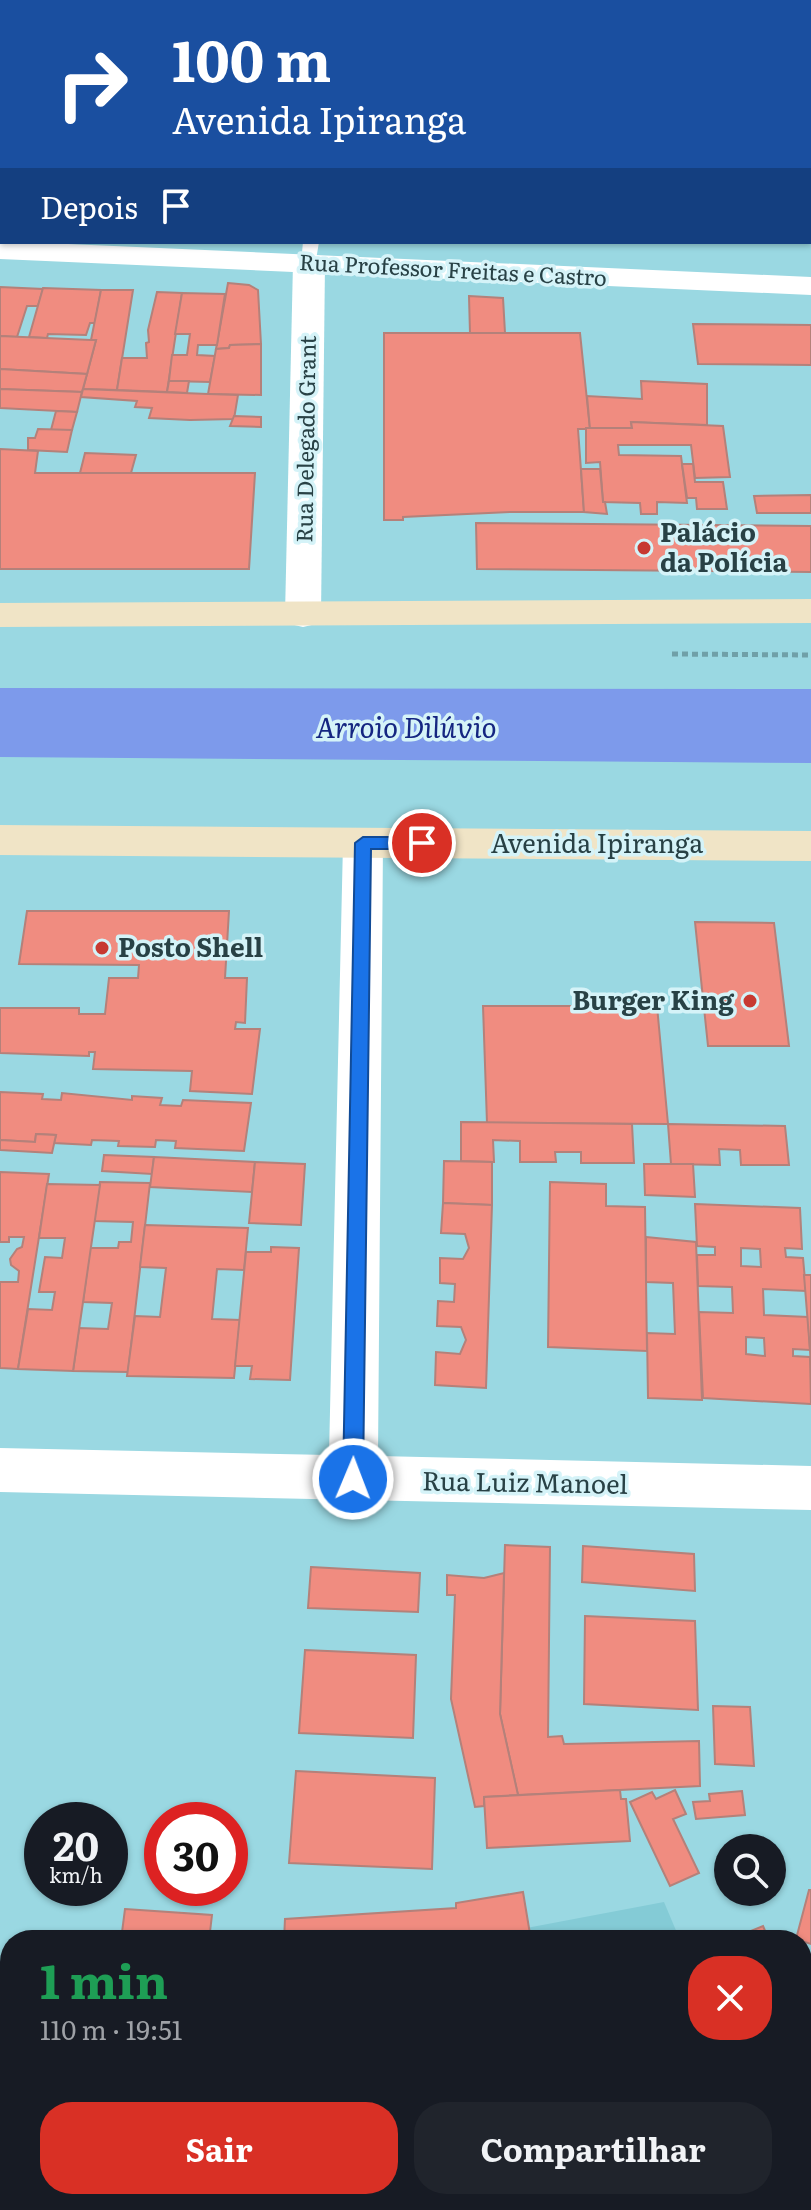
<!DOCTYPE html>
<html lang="pt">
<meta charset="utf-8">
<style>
:root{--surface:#171b24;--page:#20242c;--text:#f1f3f6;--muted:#9ea1a6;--accent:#d93025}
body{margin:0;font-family:Literata,serif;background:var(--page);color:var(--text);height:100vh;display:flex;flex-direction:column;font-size:30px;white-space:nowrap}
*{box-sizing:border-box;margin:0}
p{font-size:26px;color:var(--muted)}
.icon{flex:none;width:44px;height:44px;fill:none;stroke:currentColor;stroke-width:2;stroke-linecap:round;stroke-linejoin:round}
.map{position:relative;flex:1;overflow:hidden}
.side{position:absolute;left:0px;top:1930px;width:812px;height:280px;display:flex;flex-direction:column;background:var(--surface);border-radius:32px 32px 0 0;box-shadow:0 2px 6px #0004}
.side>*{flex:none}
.top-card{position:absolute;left:0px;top:0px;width:812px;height:244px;box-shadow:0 2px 6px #0004;background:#1a4fa0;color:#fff;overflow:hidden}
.controls{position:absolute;left:714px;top:1834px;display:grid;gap:16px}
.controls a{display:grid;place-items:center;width:72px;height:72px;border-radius:50%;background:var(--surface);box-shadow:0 2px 6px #0004;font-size:40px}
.speed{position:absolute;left:24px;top:1802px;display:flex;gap:16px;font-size:40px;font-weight:700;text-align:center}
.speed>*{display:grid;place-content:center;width:104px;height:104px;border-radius:50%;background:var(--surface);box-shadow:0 2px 6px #0004;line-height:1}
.speed small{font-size:20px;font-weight:400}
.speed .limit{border:12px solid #d22;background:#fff;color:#111}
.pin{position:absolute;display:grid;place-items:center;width:68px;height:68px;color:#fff;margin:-34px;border:4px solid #fff;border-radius:50%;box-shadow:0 2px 8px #0007}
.me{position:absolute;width:88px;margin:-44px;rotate:1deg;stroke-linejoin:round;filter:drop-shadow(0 0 6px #0008)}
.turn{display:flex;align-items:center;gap:28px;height:168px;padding:0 40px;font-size:36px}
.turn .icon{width:104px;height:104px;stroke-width:2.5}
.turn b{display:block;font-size:56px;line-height:68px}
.then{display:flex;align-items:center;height:76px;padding:0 40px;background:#0003;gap:16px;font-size:30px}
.round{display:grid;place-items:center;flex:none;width:84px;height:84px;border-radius:32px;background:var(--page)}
.headline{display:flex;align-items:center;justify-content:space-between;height:136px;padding:0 40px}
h1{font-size:48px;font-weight:700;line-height:60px;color:#1e9e55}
.action{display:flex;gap:16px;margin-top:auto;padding:16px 40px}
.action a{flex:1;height:92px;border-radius:32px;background:var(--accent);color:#fff;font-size:32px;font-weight:700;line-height:92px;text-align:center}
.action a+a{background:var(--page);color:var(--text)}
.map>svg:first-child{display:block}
</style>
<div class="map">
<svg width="811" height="2210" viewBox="0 0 811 2210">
<rect width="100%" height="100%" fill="#9ad8e2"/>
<g fill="#84cbd6">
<polygon points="664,1902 680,1940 463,1940"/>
<polygon points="10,2025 10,2200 793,2200 797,2210 0,2210 0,2027"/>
</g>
<polygon fill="#7d9aeb" points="0,688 811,689 811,763 0,757"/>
<g fill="#f08c80" stroke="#b4817a" stroke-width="2" fill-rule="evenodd">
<polygon points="333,0 481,0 333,2"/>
<polygon points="228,283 249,285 258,290 261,344 230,345 229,348 216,349"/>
<polygon points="0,287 43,289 38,306 27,306 17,337 0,336"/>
<polygon points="43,288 101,290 95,323 90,323 86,335 48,334 47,338 29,337"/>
<polygon points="101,290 133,290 117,390 83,389 96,340 91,340"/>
<polygon points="157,292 182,293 167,392 117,390 122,358 147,358 146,343 149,342 148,330"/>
<polygon points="182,293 225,294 217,345 198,345 197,355 215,356 210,382 169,381 172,355 187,355 190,334 175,334"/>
<polygon points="469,296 503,298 505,333 470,333"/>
<polygon points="693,324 811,325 811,365 698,364"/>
<polygon points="384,333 580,333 590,429 578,429 584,512 510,512 403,517 403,520 384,520"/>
<polygon points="0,336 91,340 96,340 87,374 0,369"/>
<polygon points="261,344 261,395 208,394 216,349 229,348 230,345"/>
<polygon points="0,369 87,374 82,392 0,389"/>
<polygon points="169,381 189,381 187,393 167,392"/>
<polygon points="641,381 707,384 707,425 631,422 632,428 590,429 587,396 642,399"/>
<polygon points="0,389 82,392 77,412 0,408"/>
<polygon points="83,389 208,394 238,395 234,419 190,420 149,418 152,408 135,407 137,401 81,397"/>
<polygon points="56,411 77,412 72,430 51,430"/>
<polygon points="234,416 261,417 261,427 230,426"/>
<polygon points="631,422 723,426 730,477 695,478 691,445 618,445 619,455 681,456 687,503 657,502 657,514 641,514 640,503 603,502 600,462 586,463 586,428 632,428"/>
<polygon points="38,429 72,430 67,452 28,450 28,438 35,438"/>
<polygon points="0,449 38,451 35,473 255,473 249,569 0,569"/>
<polygon points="85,453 136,455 131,473 80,473"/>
<polygon points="682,464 693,464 695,482 723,482 727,509 697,509 696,498 687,498"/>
<polygon points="581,469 600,469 603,502 605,502 607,514 584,512"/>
<polygon points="811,495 811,513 757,513 754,496"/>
<polygon points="476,523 811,526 811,572 477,569"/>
<polygon points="27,911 229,911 225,978 247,978 245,1023 236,1022 235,1029 260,1029 252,1094 190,1091 192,1071 93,1069 95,1052 89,1052 89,1056 0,1053 0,1008 79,1008 79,1014 105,1014 109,978 138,978 139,965 19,964"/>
<polygon points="695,922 774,923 789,1046 708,1046"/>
<polygon points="483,1006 657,1006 668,1124 487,1123"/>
<polygon points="0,1092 43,1094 42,1099 61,1100 62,1093 132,1100 132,1096 162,1098 160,1105 181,1106 183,1100 251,1103 244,1151 175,1148 176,1141 156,1140 155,1147 118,1146 119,1141 92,1140 91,1145 54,1143 56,1135 36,1134 35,1142 0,1140"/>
<polygon points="461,1122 632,1124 634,1163 581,1163 581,1152 555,1152 556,1162 520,1162 520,1141 493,1140 494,1162 461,1161"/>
<polygon points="668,1124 785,1126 789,1165 741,1165 740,1150 719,1149 720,1165 671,1164"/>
<polygon points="36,1134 56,1135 52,1153 0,1150 0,1140 35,1142"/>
<polygon points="104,1155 154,1157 152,1174 102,1171"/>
<polygon points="154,1157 255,1162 252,1192 150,1187"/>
<polygon points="444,1161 492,1162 492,1205 443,1203"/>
<polygon points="255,1162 305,1164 301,1225 249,1223"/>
<polygon points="644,1164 693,1164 695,1197 645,1195"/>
<polygon points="0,1172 49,1174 18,1369 0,1368 0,1282 18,1282 19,1271 11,1265 10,1259 17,1249 22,1247 24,1237 9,1237 9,1242 0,1242"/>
<polygon points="100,1182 150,1183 128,1372 73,1371 79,1328 108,1329 112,1303 83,1302 90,1248 118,1248 119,1242 131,1242 133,1222 94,1221"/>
<polygon points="550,1182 606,1184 606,1206 645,1207 647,1351 548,1347"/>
<polygon points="47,1184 100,1185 73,1371 18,1369 28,1309 52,1310 55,1292 39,1292 45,1257 62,1258 65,1238 39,1238"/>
<polygon points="443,1203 492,1205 486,1388 435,1385 436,1352 460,1354 466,1340 461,1327 437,1326 438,1301 454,1302 455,1284 440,1283 440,1258 463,1259 469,1248 465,1234 441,1233"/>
<path d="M695,1204L800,1208L802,1249L785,1248L786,1257L803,1258L806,1291L763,1289L764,1315L808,1317L810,1350L793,1349V1356L810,1357L811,1404L703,1398L699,1312L733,1313L732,1287L698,1286L697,1255H715V1247L697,1246ZM741,1248L760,1249L761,1267L741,1266ZM746,1337L764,1338L765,1356L746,1354Z"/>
<polygon points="145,1225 248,1228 244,1270 217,1269 212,1319 240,1320 234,1378 127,1376 135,1316 160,1317 166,1268 140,1267"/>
<polygon points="646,1237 696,1242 702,1400 648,1398 647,1333 675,1334 673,1283 646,1282"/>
<polygon points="271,1247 299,1248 290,1380 250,1379 252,1366 235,1366 246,1252 271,1252"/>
<polygon points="804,1275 811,1275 811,1368 810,1350"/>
<polygon points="505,1545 550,1547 548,1737 562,1736 564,1744 699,1741 700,1786 518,1795 500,1714"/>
<polygon points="583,1546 694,1554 695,1591 582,1582"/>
<polygon points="311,1567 420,1573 418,1612 308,1608"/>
<polygon points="504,1573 500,1714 518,1795 484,1797 484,1806 475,1807 451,1699 455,1595 447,1595 447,1575 484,1578"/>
<polygon points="585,1616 695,1621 698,1710 584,1704"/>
<polygon points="305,1650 416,1655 413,1738 299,1733"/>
<polygon points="713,1706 750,1707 754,1766 715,1764"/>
<polygon points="296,1771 435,1778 432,1869 289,1863"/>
<polygon points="620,1790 621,1799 626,1799 630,1841 487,1848 484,1797"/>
<polygon points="675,1790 686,1814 673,1819 699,1873 670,1886 630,1802 652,1792 656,1799"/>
<polygon points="742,1791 745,1815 696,1819 693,1802 710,1801 709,1794"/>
<polygon points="809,1890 811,1890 811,1944 796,1939"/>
<polygon points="523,1892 531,1940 284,1940 285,1919 456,1908 456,1903"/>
<polygon points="125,1909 212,1915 209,1940 121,1940"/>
<polygon points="763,1926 769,1940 729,1940"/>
</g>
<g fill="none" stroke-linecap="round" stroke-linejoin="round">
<polyline stroke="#70a0a8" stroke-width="5" stroke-dasharray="6 4" stroke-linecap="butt" points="672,654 811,655"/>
<polygon fill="#fff" fill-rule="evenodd" points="303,242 319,242 315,266 303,266 301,263"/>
<g fill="#fff" fill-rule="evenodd">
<rect x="0" y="6" width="2" height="16"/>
<rect x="810" y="12" width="1" height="16"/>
<polygon points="309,254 320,256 325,263 321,615 316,624 303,627 290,624 285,615 293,263 298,256"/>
<polygon points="363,828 377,833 383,843 378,1456 811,1466 811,1510 0,1492 0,1448 329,1455 343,843 349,833"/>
</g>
<polygon fill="#fff" fill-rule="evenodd" points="0,241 811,277 811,295 0,259"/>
<g fill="#f0e4c6" fill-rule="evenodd">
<polygon points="811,599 811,623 0,627 0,603"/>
<polygon points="0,825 811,831 811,861 0,855"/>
</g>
</g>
<polygon fill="#1a73e8" stroke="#114b97" stroke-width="2" points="363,837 422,837 431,843 422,849 371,849 363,1479 360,1486 353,1489 346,1486 343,1479 355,843"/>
<g fill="#c73931" stroke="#d5f3f8" stroke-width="3">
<circle cx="644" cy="548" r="8"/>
<circle cx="102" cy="948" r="8"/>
<circle cx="750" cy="1001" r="8"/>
</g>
<g text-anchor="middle" stroke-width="7" stroke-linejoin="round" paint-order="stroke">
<g font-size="22" fill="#284145" stroke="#d5f3f8">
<text transform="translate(453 270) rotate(3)" y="8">Rua Professor Freitas e Castro</text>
<text transform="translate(306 439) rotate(-89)" y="8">Rua Delegado Grant</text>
</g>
<g font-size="26" font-weight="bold" fill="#284145" stroke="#d5f3f8" text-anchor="start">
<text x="660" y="542">Palácio<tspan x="660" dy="30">da Polícia</tspan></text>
<text x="118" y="957">Posto Shell</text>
<text x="734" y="1010" text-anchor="end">Burger King</text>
</g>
<g font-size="26" fill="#284145" stroke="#d5f3f8">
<text x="597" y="853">Avenida Ipiranga</text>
<text transform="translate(525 1483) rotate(1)" y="9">Rua Luiz Manoel</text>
</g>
<g font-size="28" font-style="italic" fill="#152681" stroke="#d5f3f8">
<text x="406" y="738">Arroio Dilúvio</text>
</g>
</g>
</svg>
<div class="controls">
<a><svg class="icon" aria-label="search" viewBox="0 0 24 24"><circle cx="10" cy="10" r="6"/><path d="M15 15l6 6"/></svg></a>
</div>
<div class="speed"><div>20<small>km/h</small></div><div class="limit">30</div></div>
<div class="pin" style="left:422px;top:843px;background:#d93025"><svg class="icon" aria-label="arrive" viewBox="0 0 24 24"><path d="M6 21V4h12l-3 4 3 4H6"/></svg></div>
<svg class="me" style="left:353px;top:1479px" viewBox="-20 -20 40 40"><circle r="17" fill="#1a73e8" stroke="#fff" stroke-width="3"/><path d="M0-11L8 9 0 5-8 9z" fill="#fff"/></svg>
<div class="top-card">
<div class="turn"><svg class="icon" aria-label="right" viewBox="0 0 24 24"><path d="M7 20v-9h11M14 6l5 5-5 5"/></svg><div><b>100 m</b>Avenida Ipiranga</div></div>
<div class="then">Depois<svg class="icon" aria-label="arrive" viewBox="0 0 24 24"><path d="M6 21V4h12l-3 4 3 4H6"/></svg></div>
</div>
<section class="side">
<div class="headline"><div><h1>1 min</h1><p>110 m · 19:51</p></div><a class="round" style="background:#d93025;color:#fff"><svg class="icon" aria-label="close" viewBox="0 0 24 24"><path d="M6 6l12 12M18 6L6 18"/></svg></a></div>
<div class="action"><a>Sair</a><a>Compartilhar</a></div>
</section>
</div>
